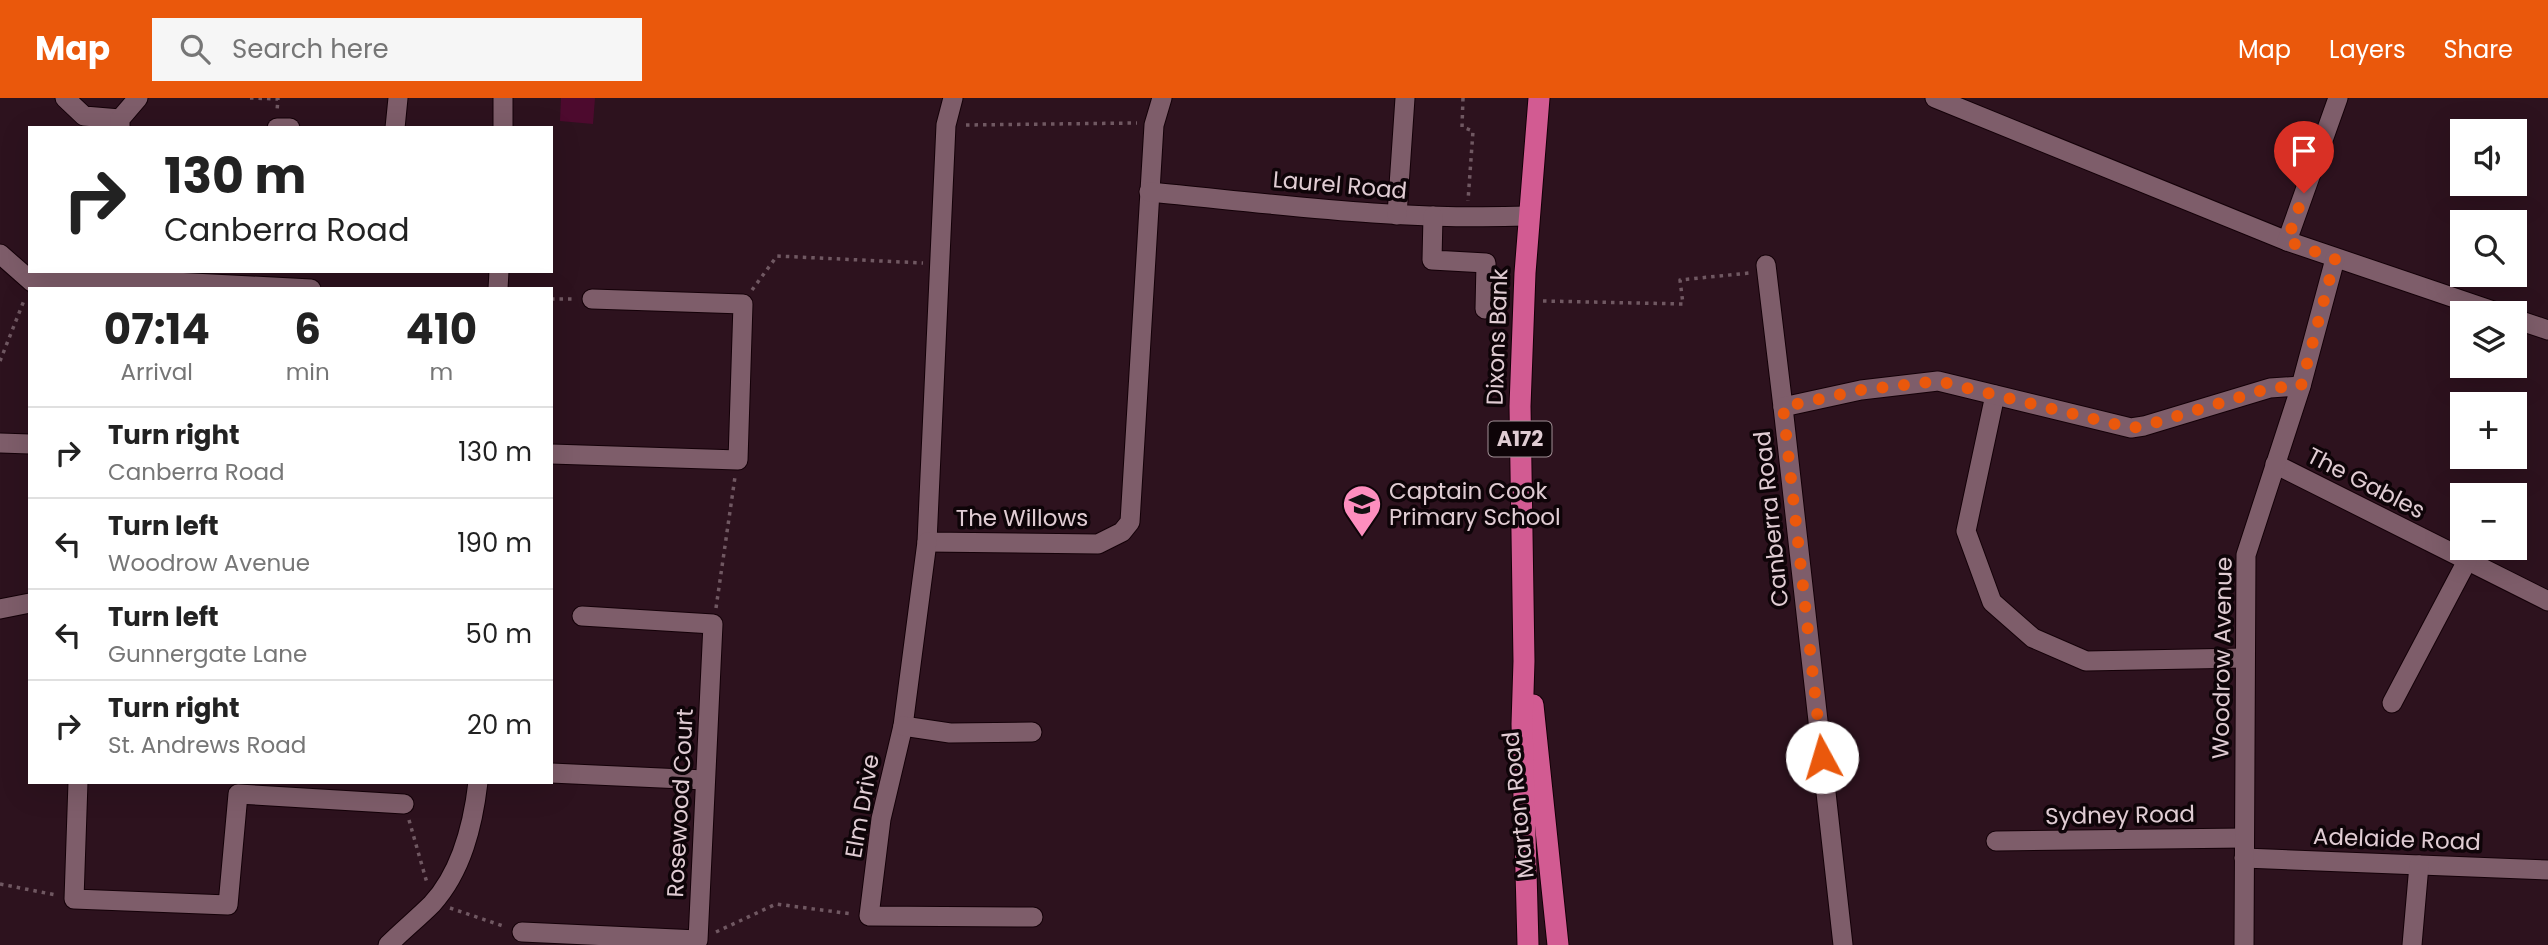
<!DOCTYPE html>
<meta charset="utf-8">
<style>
:root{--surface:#fff;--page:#f6f6f6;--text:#222;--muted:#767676;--line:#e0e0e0;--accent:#ea580c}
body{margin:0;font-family:Poppins,sans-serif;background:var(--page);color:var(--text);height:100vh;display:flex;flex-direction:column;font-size:26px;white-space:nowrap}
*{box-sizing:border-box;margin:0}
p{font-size:23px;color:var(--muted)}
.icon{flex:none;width:38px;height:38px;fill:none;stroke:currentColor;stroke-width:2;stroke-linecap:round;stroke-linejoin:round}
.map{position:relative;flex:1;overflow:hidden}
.drawer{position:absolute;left:28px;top:189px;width:525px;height:497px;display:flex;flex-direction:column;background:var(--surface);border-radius:0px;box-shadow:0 7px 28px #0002}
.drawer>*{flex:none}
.guide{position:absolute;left:28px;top:28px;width:525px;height:147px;border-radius:0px;box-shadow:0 7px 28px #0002;background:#fff;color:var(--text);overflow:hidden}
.buttons{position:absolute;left:2450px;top:21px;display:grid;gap:14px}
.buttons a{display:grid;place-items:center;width:77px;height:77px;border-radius:0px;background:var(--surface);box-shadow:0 7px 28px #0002;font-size:35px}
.pin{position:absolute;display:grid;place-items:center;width:60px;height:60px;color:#fff;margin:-72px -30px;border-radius:50% 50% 50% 0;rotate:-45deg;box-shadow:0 0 7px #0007}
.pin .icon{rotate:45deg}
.me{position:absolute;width:77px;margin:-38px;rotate:354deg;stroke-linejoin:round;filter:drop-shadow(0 0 5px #0008)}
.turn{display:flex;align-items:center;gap:24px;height:147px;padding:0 21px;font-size:32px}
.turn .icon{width:91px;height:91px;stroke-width:2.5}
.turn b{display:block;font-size:49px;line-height:60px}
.eta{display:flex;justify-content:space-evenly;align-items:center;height:119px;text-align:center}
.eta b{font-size:42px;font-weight:700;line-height:49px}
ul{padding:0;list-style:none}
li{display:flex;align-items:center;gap:21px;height:91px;padding:0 21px;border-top:2px solid var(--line)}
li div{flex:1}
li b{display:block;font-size:26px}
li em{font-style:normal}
header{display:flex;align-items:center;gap:42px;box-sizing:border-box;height:98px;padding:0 35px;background:var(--accent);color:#fff}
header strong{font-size:33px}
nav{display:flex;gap:38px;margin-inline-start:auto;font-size:24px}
.search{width:490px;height:63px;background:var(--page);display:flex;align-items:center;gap:18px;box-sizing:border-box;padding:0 24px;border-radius:0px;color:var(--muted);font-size:26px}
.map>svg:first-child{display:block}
</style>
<header>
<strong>Map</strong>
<div class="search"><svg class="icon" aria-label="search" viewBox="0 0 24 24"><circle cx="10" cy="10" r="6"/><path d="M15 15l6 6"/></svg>Search here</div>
<nav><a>Map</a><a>Layers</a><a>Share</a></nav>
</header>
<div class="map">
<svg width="2548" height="847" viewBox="0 0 2548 847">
<rect width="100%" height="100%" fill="#2d121e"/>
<polygon fill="#4d0a2e" points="561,0 595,0 593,26 560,23"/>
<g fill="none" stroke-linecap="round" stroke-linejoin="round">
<g stroke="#140108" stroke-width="21">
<g id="minor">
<polyline points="65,0 84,18 120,21"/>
<polyline points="953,0 946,27 927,444 1098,446 1122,434 1130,424 1154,27 1162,0"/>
<polyline points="1935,0 2287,143 2499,215"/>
<polyline points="120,30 120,21 138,0"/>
<polyline points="277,30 290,30"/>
<polyline points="395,30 398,0"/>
<polyline points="503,30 503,0"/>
<path d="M1149,94C1275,106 1401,123 1528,118"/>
<polyline points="1397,117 1405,0"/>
<polyline points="1433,118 1432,162 1486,165 1485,211"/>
<polyline points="2287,143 2338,0"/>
<polyline points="0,156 32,184 115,181 311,191"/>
<polyline points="1766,167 1783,309"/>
<polyline points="498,191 499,173"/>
<polyline points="2515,221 2548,232"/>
<polyline points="1995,297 1966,433 1992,504 2033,540 2086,563 2244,560"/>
<polyline points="0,345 30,346"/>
<polyline points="551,356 738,362 743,206 592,201"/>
<polyline points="2275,366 2548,503"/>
<polyline points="927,444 903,628 881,721 869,818 1033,819"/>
<polyline points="0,511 30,505"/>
<polyline points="2392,605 2467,463"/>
<polyline points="903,628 950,635 1032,634"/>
<polyline points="551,675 705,682"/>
<polyline points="78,684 74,801 228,807 238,696 404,706"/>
<polyline points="1996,743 2244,740"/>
<polyline points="2244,760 2548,772"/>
<polyline points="522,834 698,842 713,526 582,518"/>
<path d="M388,847C402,833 418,820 432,806C462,773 473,727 478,684"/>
<polyline points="1843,847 1783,309 1861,292 1938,283 2131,330 2144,328 2270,290 2301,288"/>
<polyline points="2244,847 2246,457 2301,288 2335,161"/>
<polyline points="2412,847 2419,767"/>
</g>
</g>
<g stroke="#140108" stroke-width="23">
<g id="highway">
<polyline points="1533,607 1558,847"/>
<polyline points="1528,847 1522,626 1524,563 1520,308 1525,175 1539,0"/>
</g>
</g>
<g stroke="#705862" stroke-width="3.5" stroke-dasharray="3.5 5" stroke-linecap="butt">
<polyline points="250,0 278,1 277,13"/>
<polyline points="1463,0 1462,29 1473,33 1468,103"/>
<polyline points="966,27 1137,25"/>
<polyline points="752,192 777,158 923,165"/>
<polyline points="551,201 574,201"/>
<polyline points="1543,203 1683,206 1680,182 1749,175"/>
<polyline points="0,263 25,200"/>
<polyline points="716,510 735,379"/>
<polyline points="409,722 427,785"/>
<polyline points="0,786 56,797"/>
<polyline points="450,810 506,829"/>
<polyline points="716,834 776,806 852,816"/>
</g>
<use href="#minor" stroke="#7e5d6a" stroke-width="19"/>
<use href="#highway" stroke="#d25b92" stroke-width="21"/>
</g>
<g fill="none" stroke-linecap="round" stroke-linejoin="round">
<polyline stroke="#ea580c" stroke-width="12" stroke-dasharray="0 21.6" points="1822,659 1783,309 1861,292 1938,283 2131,330 2144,328 2270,290 2301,288 2335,161 2287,143 2304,95"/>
</g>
<defs>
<g id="school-pin" transform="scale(2.0125)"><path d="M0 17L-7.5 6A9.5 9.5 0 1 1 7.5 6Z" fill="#fd8ebe" stroke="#0e0408"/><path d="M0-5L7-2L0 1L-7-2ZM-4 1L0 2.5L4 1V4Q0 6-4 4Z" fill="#111"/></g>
</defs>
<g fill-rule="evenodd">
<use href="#school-pin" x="1362" y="406"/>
</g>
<g text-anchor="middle" stroke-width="7" stroke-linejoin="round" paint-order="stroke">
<rect fill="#0e0408" stroke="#a19096" stroke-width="2" x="1488.5" y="323.5" width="63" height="35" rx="5"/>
<g font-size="21" font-weight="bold" fill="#e0ccd3">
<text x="1520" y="348">A172</text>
</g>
<g font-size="23" fill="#e0ccd3" stroke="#0e0408">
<text transform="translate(1340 87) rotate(5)" y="8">Laurel Road</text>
<text transform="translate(1497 239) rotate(-88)" y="8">Dixons Bank</text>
<text transform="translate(2366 385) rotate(27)" y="8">The Gables</text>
<text x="1022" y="428">The Willows</text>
<text transform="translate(1771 421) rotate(-96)" y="8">Canberra Road</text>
<text transform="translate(2222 560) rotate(-89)" y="8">Woodrow Avenue</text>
<text transform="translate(680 705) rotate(-87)" y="8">Rosewood Court</text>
<text transform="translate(1518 707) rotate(-96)" y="8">Marton Road</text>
<text transform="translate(862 708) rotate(-80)" y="8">Elm Drive</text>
<text transform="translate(2120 717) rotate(-1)" y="8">Sydney Road</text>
<text transform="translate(2397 741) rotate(2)" y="8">Adelaide Road</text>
</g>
<g font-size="23" fill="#e0ccd3" stroke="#0e0408" text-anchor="start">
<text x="1389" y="401">Captain Cook<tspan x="1389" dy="26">Primary School</tspan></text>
</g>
</g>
</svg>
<div class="buttons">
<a><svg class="icon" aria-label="sound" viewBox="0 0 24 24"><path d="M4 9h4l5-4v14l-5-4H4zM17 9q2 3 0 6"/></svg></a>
<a><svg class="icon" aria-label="search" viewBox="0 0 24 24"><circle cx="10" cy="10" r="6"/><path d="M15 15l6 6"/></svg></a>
<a><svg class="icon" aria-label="layers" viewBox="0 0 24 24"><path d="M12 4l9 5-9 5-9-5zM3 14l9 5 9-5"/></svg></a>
<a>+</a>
<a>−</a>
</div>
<div class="pin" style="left:2304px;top:95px;background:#d93025"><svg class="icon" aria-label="arrive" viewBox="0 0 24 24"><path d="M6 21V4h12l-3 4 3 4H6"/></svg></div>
<svg class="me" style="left:1822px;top:659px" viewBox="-20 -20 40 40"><circle r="19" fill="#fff"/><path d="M0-13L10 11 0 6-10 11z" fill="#ea580c"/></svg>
<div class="guide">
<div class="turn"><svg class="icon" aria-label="right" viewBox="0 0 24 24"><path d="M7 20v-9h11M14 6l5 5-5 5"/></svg><div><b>130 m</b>Canberra Road</div></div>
</div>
<section class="drawer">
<div class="eta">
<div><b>07:14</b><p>Arrival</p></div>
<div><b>6</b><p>min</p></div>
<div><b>410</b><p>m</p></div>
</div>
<ul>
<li><svg class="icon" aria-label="right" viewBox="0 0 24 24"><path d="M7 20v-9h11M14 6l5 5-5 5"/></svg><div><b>Turn right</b><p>Canberra Road</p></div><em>130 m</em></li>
<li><svg class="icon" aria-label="left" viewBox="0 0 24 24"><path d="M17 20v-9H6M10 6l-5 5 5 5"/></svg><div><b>Turn left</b><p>Woodrow Avenue</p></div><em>190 m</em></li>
<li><svg class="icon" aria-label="left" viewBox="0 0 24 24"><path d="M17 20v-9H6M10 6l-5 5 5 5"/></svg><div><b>Turn left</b><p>Gunnergate Lane</p></div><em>50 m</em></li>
<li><svg class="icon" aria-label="right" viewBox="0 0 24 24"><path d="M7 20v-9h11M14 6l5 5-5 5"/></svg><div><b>Turn right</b><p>St. Andrews Road</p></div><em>20 m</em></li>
</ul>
</section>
</div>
